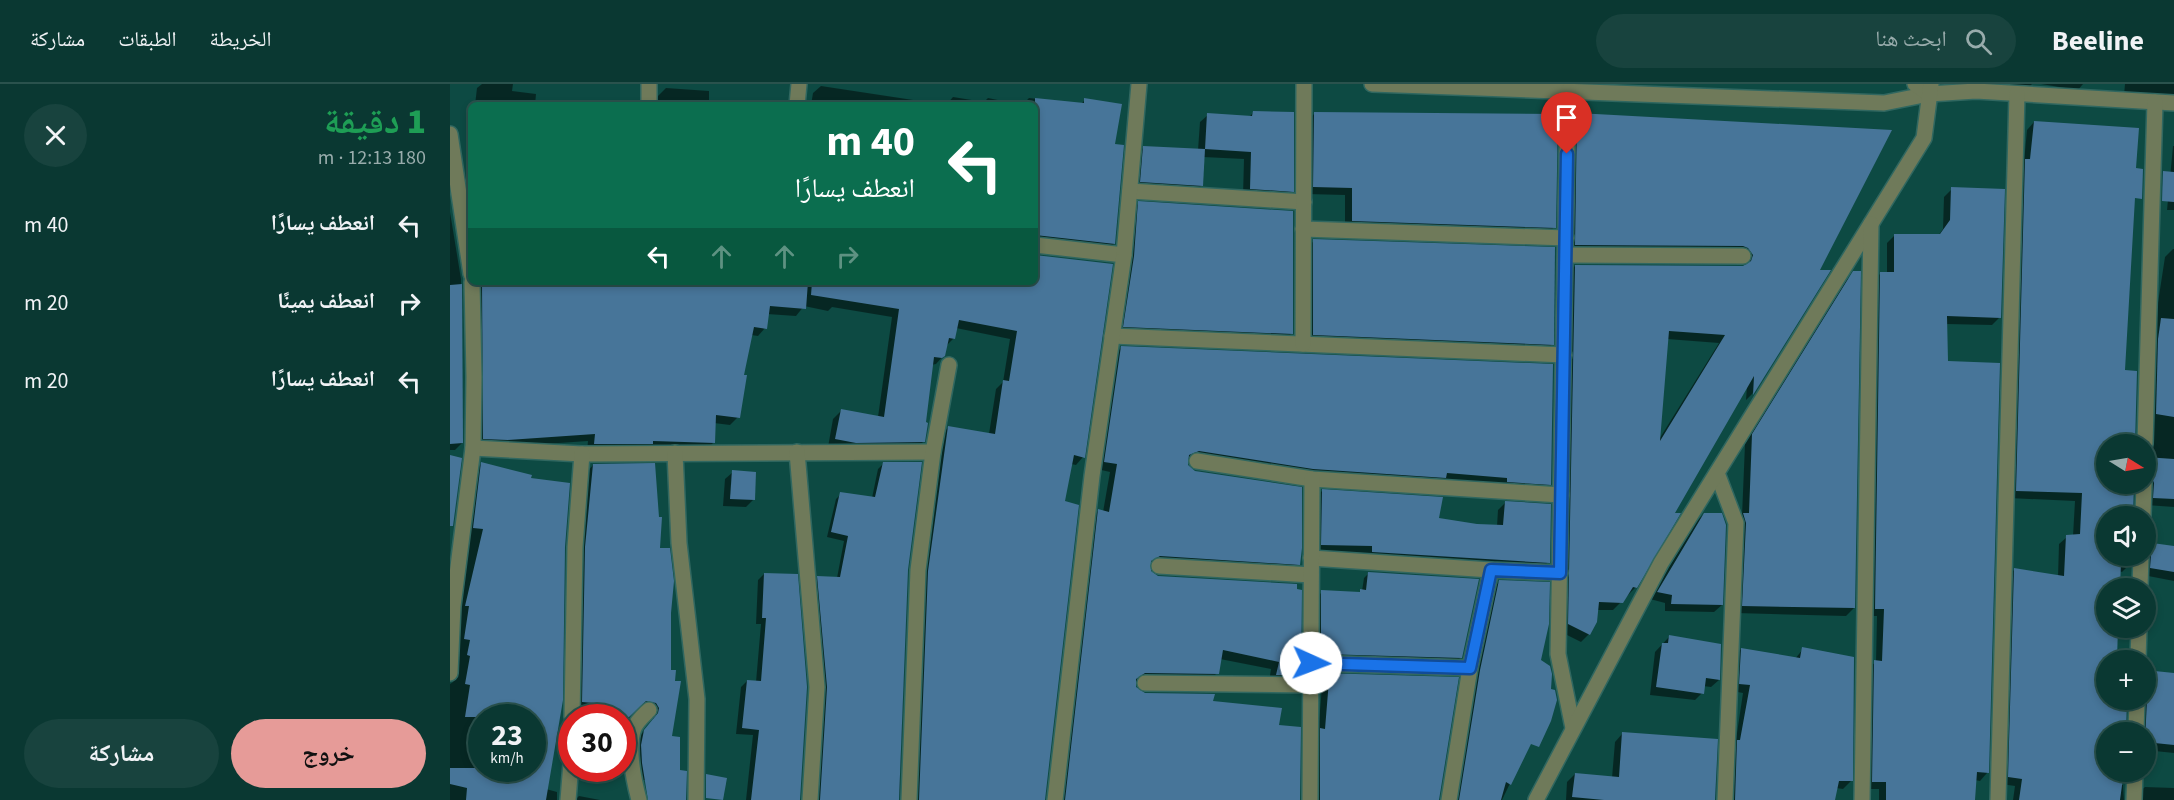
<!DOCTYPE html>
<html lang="ar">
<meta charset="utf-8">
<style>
:root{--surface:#0a3832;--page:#18433e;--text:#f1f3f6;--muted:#99acac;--line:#2a524d;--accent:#e69b98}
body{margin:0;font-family:"Source Sans 3","Noto Naskh Arabic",sans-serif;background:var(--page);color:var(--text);direction:rtl;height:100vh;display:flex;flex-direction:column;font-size:22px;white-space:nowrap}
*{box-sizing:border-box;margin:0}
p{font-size:20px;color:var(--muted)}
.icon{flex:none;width:33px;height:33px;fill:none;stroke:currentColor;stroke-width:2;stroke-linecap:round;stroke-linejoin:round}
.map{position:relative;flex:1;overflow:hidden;direction:ltr}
.side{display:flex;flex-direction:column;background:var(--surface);width:450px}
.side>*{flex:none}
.hud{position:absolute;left:18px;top:18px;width:570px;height:183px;border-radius:9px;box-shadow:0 3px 9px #0003,0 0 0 2px var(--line);direction:rtl;background:#0b6e4f;color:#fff;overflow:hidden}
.needle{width:39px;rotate:101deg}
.controls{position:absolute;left:1646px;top:350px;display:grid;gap:12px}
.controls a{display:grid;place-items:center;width:60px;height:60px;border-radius:50%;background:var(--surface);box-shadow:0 3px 9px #0003,0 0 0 2px var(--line);font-size:30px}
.speed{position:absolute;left:18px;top:620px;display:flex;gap:12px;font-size:30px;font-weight:700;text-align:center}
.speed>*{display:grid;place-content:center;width:78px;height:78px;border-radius:50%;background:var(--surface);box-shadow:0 3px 9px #0003,0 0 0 2px var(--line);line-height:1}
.speed small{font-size:15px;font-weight:400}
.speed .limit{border:9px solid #d22;background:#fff;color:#111}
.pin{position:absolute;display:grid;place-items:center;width:51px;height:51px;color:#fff;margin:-62px -26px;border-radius:50% 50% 50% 0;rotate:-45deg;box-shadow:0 0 6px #0007}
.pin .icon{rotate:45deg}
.me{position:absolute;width:66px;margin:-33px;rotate:92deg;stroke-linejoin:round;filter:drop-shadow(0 0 4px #0008)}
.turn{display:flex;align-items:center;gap:21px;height:126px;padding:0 24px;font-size:27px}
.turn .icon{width:78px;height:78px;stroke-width:2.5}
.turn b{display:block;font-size:42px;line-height:51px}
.lanes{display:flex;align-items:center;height:57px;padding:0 24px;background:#0003;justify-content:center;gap:30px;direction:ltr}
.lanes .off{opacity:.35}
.round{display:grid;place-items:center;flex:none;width:63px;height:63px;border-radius:32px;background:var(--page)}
.head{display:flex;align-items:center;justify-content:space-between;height:102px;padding:0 24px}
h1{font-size:36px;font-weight:800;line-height:45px;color:#1e9e55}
.action{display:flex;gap:12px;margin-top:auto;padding:12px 24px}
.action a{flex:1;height:69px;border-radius:36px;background:var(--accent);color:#111;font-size:24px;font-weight:800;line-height:69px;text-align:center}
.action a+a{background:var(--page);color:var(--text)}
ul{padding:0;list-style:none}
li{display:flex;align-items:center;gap:18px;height:78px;padding:0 24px}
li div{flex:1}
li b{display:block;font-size:22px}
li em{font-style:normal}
header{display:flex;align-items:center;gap:36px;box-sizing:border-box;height:84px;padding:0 30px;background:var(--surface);border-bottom:2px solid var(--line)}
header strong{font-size:28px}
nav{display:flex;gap:33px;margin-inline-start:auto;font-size:21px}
.search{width:420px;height:54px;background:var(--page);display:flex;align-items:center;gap:15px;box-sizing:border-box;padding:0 21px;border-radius:33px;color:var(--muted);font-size:22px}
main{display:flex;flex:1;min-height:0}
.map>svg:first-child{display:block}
</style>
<header>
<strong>Beeline</strong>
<div class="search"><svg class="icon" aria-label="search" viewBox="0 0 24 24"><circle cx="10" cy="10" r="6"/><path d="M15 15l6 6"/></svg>ابحث هنا</div>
<nav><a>الخريطة</a><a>الطبقات</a><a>مشاركة</a></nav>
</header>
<main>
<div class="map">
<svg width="1724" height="716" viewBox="0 0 1724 716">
<rect width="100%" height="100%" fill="#0d4a43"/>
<g fill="#0007" fill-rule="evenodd">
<polygon points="32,0 63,0 62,7 86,10 85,21 25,21 27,4"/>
<polygon points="1548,0 1582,0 1577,5"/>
<polygon points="1591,0 1633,0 1628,6"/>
<polygon points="1675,0 1724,0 1724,11 1717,11 1713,14 1674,11"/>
<polygon points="371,2 496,21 503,13 534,18 538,14 572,21 579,14 631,20 635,16 664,61 664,160 656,167 585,159 585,21 361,21 363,9"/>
<polygon points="216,4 259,7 259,17 314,21 207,21 208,12"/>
<polygon points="803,29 842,107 835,115 793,112 794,75 753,73 752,101 744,109 683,105 686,71 694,63 748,66 750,38 758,31 799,33"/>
<polygon points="864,30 1104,143 1097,151 895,144 895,111 856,110 857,38"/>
<path d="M1128,31L1368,187L1378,188L1302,310L1296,316L1297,302L1222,430L1186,503L1163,526H1146L1139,550L1131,558L1111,548L1117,190L1125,182H1295V180L1291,172L1118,169L1120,39ZM1217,255L1269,259L1208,357Z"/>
<polygon points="1584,38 1673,287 1684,360 1656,360 1656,399 1683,399 1681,432 1656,432 1656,471 1680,471 1680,480 1672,488 1669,487 1669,504 1656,504 1656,543 1667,543 1665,576 1656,576 1656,615 1676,615 1675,648 1656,648 1656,687 1673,687 1670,701 1673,701 1674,716 1563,716 1565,702 1551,700 1557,493 1564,486 1608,493 1609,460 1617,453 1623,452 1625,417 1559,414 1568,84 1574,78 1577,46"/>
<polygon points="21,51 21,183 12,121"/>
<polygon points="1723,62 1724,62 1724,126 1717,126"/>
<polygon points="1502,105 1550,233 1542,241 1496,240 1496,278 1537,689 1530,697 1525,696 1524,716 1429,716 1429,705 1415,705 1417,585 1426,578 1427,532 1418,532 1423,197 1431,189 1437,189 1437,159 1445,151 1488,152 1493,145 1494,113"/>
<polygon points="689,119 842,249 833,258 665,251 680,128"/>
<polygon points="0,128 11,195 12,359 5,366 0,366"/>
<polygon points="864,157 1102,260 1096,267 857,257 857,163"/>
<polygon points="1723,165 1724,165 1724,423 1696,421 1695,399 1701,264 1715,173"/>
<polygon points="585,172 633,373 626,381 621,380 613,419 594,716 462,716 470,496 490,351 498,344 539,350 546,305 553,298 560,255 506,244 504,254 496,262 494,271 486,280 481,281 473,358 465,366 378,363 383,335 391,327 428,333 442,233 382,223 378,227 354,222 346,232 317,230 315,244 308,252 301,251 293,292 288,333 280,341 264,339 263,359 255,367 137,367 138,357 49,363 26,362 23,198 585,198"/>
<polygon points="1404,188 1404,524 1396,532 1285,529 1285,438 1292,432 1295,360 1396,197"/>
<polygon points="671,264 1100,400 1092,408 854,393 737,375 736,380 848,480 840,488 700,480 699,488 850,591 842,598 819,598 821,585 770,575 767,589 759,597 684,597 686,605 694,610 762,618 827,642 849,644 849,716 609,716 641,435 648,427 653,428 660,388 647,385 663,272"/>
<path d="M31,380L80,392L96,705L107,708V716H0V600L3,598L6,531L25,387ZM32,633H82V684H32Z"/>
<polygon points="433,380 457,486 449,716 365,716 363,498 368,493 387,494 394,457 377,453 386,415 391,410 422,414 428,385"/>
<polygon points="143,381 208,466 219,529 221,654 223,696 188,696 186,660 190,652 203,636 203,630 200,624 190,622 187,623 172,641 172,633 151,633 151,626 127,623 130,470 138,387"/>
<polygon points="283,388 303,416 296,423 273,422 275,395"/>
<polygon points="872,407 988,436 1027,441 1047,442 1048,426 1055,419 1098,478 1091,486 915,475 916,469 865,468 865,414"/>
<polygon points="1254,430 1272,521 1264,528 1215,527 1215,519 1200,515 1246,438"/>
<polygon points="1695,459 1724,464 1724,497 1693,491"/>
<polygon points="919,489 1011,573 1006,578 867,574 867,513 872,508 908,510 912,507 914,494"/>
<polygon points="314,490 356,603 349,716 296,716 303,651 286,650 291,603 297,597 306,598 311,540 306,540 308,496"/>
<polygon points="1049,498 1089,576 1079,660 1052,716 1003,716 1041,506"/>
<polygon points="1219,553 1269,596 1261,603 1253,602 1252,609 1245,616 1200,611 1205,568"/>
<polygon points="1291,565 1345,575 1353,565 1401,697 1393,705 1386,704 1384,716 1277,716 1293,609 1282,607 1284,573"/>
<polygon points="1695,587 1724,590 1724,669 1695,666 1695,648 1689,648 1685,615 1695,615"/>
<polygon points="871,591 1007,595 988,716 862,716 863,654 868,649 872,603 863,602 863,598"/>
<polygon points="1172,650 1266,656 1265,716 1116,716 1117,698 1125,690 1162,694 1165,658"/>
<polygon points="1695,703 1724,704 1724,716 1686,716 1687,710"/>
<polygon points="129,712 150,716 125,716"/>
</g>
<g fill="#477599" fill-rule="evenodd">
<polygon points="585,14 634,19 634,14 672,20 665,60 674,61 665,160 585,151"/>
<polygon points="803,27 844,28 844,108 800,105 801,68 755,65 757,29 802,32"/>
<polygon points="864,28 1108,30 1106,144 902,137 902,104 863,103"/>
<path d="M1127,29L1442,46L1370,186H1381L1303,311L1304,292L1225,429H1231L1187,504L1183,503L1173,519L1149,518L1147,538L1140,551L1118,540L1125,181L1293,182L1301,177L1303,171L1298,164L1293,162L1125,161ZM1219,247L1275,251L1210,357Z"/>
<polygon points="1584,37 1689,44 1686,84 1693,85 1692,115 1685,114 1675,286 1687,287 1685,360 1656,360 1656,399 1684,399 1683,432 1656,432 1656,471 1681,471 1681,481 1671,479 1670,504 1656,504 1656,543 1668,543 1667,576 1656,576 1656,615 1677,615 1676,648 1656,648 1656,687 1674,687 1670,716 1569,716 1572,695 1558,693 1564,484 1614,492 1616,451 1630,450 1632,409 1566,407 1575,75 1580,75"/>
<polygon points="693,62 755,65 753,102 690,98"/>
<polygon points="1713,87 1724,88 1724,118 1712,117"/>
<polygon points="1501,103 1555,105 1551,234 1497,232 1498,277 1550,279 1539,689 1527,688 1525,716 1436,716 1436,698 1422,698 1424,576 1432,577 1434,525 1425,525 1430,188 1444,188 1444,150 1490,150 1500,136"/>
<polygon points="688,117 843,127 843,250 673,243 684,172"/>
<polygon points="863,155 1105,163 1104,261 863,251"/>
<polygon points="585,171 663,180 635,374 624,371 615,417 629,421 595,716 469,716 478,487 498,342 545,350 553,296 559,297 567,247 509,236 505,255 499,254 495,272 492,274 484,273 476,338 478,339 475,358 406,359 385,355 391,325 434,333 449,225 361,211 362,198 585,198"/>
<polygon points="1403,187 1411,187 1405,524 1292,522 1296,439 1293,429 1299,429 1302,350"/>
<polygon points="45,198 358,198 356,225 320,222 317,245 304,243 294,291 297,291 290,334 266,331 265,359 203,357 203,360 144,360 145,350 58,356 33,355 32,199"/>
<polygon points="12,200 13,359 0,360 0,201"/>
<polygon points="1711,234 1724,235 1724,333 1706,330 1708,255"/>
<polygon points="671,262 1103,280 1101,401 1057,398 1057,394 997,389 996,394 863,385 749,367 739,371 738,381 745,387 852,403 852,464 850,481 710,472 701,477 701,487 708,492 847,500 847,505 852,506 851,591 826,591 829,578 773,566 769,590 695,589 686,595 686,603 695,609 765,610 763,617 832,624 829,641 851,643 850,716 615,716 648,425 659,428 667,380 654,378"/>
<polygon points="0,371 12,374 3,442 0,442"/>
<polygon points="1695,373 1724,375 1724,415 1703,414 1704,399 1702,394 1695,389"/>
<polygon points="31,378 82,391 81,394 120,399 115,463 113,616 96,716 16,716 17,704 0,700 0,684 82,684 82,633 15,633 20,601 15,600 20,572 17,571 20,556 14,555 19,522 15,522 33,445 23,444"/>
<polygon points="433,378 472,378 458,486 449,716 370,716 377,603 367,492 390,493 398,452 381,448 390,408 425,413"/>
<polygon points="205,379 209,433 212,433 210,464 220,464 224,497 221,529 221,586 226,586 225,597 231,597 222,652 230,653 230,686 237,687 236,716 198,716 192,679 191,661 194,646 208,629 209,624 206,619 196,617 179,633 155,633 156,620 132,618 135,463 143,380"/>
<polygon points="282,386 306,388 305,416 280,415"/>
<polygon points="872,405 993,413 989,434 1027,440 1053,441 1055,417 1101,420 1100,479 922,468 922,462 871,461"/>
<polygon points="1254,429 1272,429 1276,441 1273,521 1221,520 1222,511 1207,508"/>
<polygon points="1695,458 1724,462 1724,488 1700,484 1701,471 1695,462"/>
<polygon points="918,488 1029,495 1012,574 871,570 871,506 910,508 910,505 916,506"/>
<polygon points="314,489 348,490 357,603 350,716 301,716 309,646 292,644 297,596 311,597 316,534 312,534"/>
<polygon points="1049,496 1100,498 1099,540 1091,576 1100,582 1102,590 1101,605 1105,606 1107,616 1101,637 1089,663 1081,660 1061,701 1056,698 1051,716 1009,716 1030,586"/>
<polygon points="1219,551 1271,560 1270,596 1256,594 1254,610 1206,603 1212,559 1218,559"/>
<polygon points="1352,563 1404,573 1403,697 1389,697 1385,716 1285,716 1287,656 1290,656 1300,601 1289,600 1291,564 1350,574"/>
<polygon points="1695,586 1724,589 1724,661 1695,658 1697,615"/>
<polygon points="871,589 1009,593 989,716 870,716 870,644 875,645 879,596 871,595"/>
<polygon points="1172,648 1268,655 1265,716 1154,716 1122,713 1125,689 1169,693"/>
<polygon points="256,690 277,694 273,716 256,714"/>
</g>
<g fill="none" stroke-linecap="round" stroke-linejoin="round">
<g stroke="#306760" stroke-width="18">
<g id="minor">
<polyline points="199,0 199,21"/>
<polyline points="922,0 1434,19 1479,10"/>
<polyline points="1465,0 1479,10 1526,7 1724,19"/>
<polyline points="1118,7 1108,570 1123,644"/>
<polyline points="347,21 349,0"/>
<polyline points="0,50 21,190"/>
<polyline points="680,107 854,118"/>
<polyline points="853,145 1116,154"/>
<polyline points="585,161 674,171"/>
<polyline points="1116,171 1293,172"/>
<polyline points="662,252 1114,271"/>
<polyline points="853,260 854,0"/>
<polyline points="1695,360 1705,18"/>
<polyline points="23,364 132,370 483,368"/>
<polyline points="347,368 367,603 360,716"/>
<polyline points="225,369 229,459 247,615 246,716"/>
<polyline points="747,377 862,395 1111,411"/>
<polyline points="1267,389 1286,439 1275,716"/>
<polyline points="1693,432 1694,399"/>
<polyline points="861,474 1041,486 1110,489"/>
<polyline points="709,482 861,491"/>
<polyline points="1690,504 1691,471"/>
<polyline points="1688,576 1689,543"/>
<polyline points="861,579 1020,584"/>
<polyline points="0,589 3,522 23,364 24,293 22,198"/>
<polyline points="695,599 861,601"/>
<polyline points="122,633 125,463 132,370"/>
<polyline points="1686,648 1687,615"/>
<polyline points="118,716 122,667"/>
<path d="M189,716C184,697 177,663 184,644C187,637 194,631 199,626"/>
<polyline points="459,716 468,486 483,368 499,281"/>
<polyline points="605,716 642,392 674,171 689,0"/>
<polyline points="860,716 862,395"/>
<polyline points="999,716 1020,584 1041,486"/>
<polyline points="1086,716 1211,479 1474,54 1481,0"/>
<polyline points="1412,716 1421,140"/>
<polyline points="1548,716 1567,10"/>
<polyline points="1684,716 1685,687"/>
</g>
</g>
<use href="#minor" stroke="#6f7a5a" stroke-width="15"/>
</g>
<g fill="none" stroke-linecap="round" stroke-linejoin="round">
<g stroke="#114b97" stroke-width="15">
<polyline id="route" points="861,579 1020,584 1041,486 1110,489 1117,70"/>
</g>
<use href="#route" stroke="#1a73e8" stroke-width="10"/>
</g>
</svg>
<div class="controls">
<a><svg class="needle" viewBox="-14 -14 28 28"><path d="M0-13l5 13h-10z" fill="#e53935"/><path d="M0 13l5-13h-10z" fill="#99acac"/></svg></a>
<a><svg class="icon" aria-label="sound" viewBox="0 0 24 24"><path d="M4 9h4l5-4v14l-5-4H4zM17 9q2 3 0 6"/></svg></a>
<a><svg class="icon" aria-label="layers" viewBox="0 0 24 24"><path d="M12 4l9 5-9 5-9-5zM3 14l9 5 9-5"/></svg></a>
<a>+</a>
<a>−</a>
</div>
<div class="speed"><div>23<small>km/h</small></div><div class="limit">30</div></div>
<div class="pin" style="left:1117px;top:70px;background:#d93025"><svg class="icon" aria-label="arrive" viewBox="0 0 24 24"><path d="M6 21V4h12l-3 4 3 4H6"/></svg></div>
<svg class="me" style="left:861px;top:579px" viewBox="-20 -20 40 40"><circle r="19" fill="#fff"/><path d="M0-13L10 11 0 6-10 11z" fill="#1a73e8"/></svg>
<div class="hud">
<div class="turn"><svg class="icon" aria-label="left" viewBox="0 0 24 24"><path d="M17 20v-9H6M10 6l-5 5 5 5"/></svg><div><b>40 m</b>انعطف يسارًا</div></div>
<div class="lanes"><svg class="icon" aria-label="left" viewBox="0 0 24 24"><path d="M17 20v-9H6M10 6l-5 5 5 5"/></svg><svg class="icon off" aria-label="ahead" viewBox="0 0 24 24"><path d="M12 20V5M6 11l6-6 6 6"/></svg><svg class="icon off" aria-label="ahead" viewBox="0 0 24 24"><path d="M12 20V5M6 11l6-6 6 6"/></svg><svg class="icon off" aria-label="right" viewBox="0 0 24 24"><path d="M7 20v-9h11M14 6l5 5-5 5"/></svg></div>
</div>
</div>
<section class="side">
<div class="head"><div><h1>1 دقيقة</h1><p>180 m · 12:13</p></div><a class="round"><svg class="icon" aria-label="close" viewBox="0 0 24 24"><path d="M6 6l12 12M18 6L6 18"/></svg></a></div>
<ul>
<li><svg class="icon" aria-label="left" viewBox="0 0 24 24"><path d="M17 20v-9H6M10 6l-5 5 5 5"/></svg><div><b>انعطف يسارًا</b></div><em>40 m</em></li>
<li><svg class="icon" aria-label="right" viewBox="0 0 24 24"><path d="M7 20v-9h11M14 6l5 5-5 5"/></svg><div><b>انعطف يمينًا</b></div><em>20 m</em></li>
<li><svg class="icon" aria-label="left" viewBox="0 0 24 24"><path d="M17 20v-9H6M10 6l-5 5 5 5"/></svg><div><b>انعطف يسارًا</b></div><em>20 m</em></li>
</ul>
<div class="action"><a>خروج</a><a>مشاركة</a></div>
</section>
</main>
